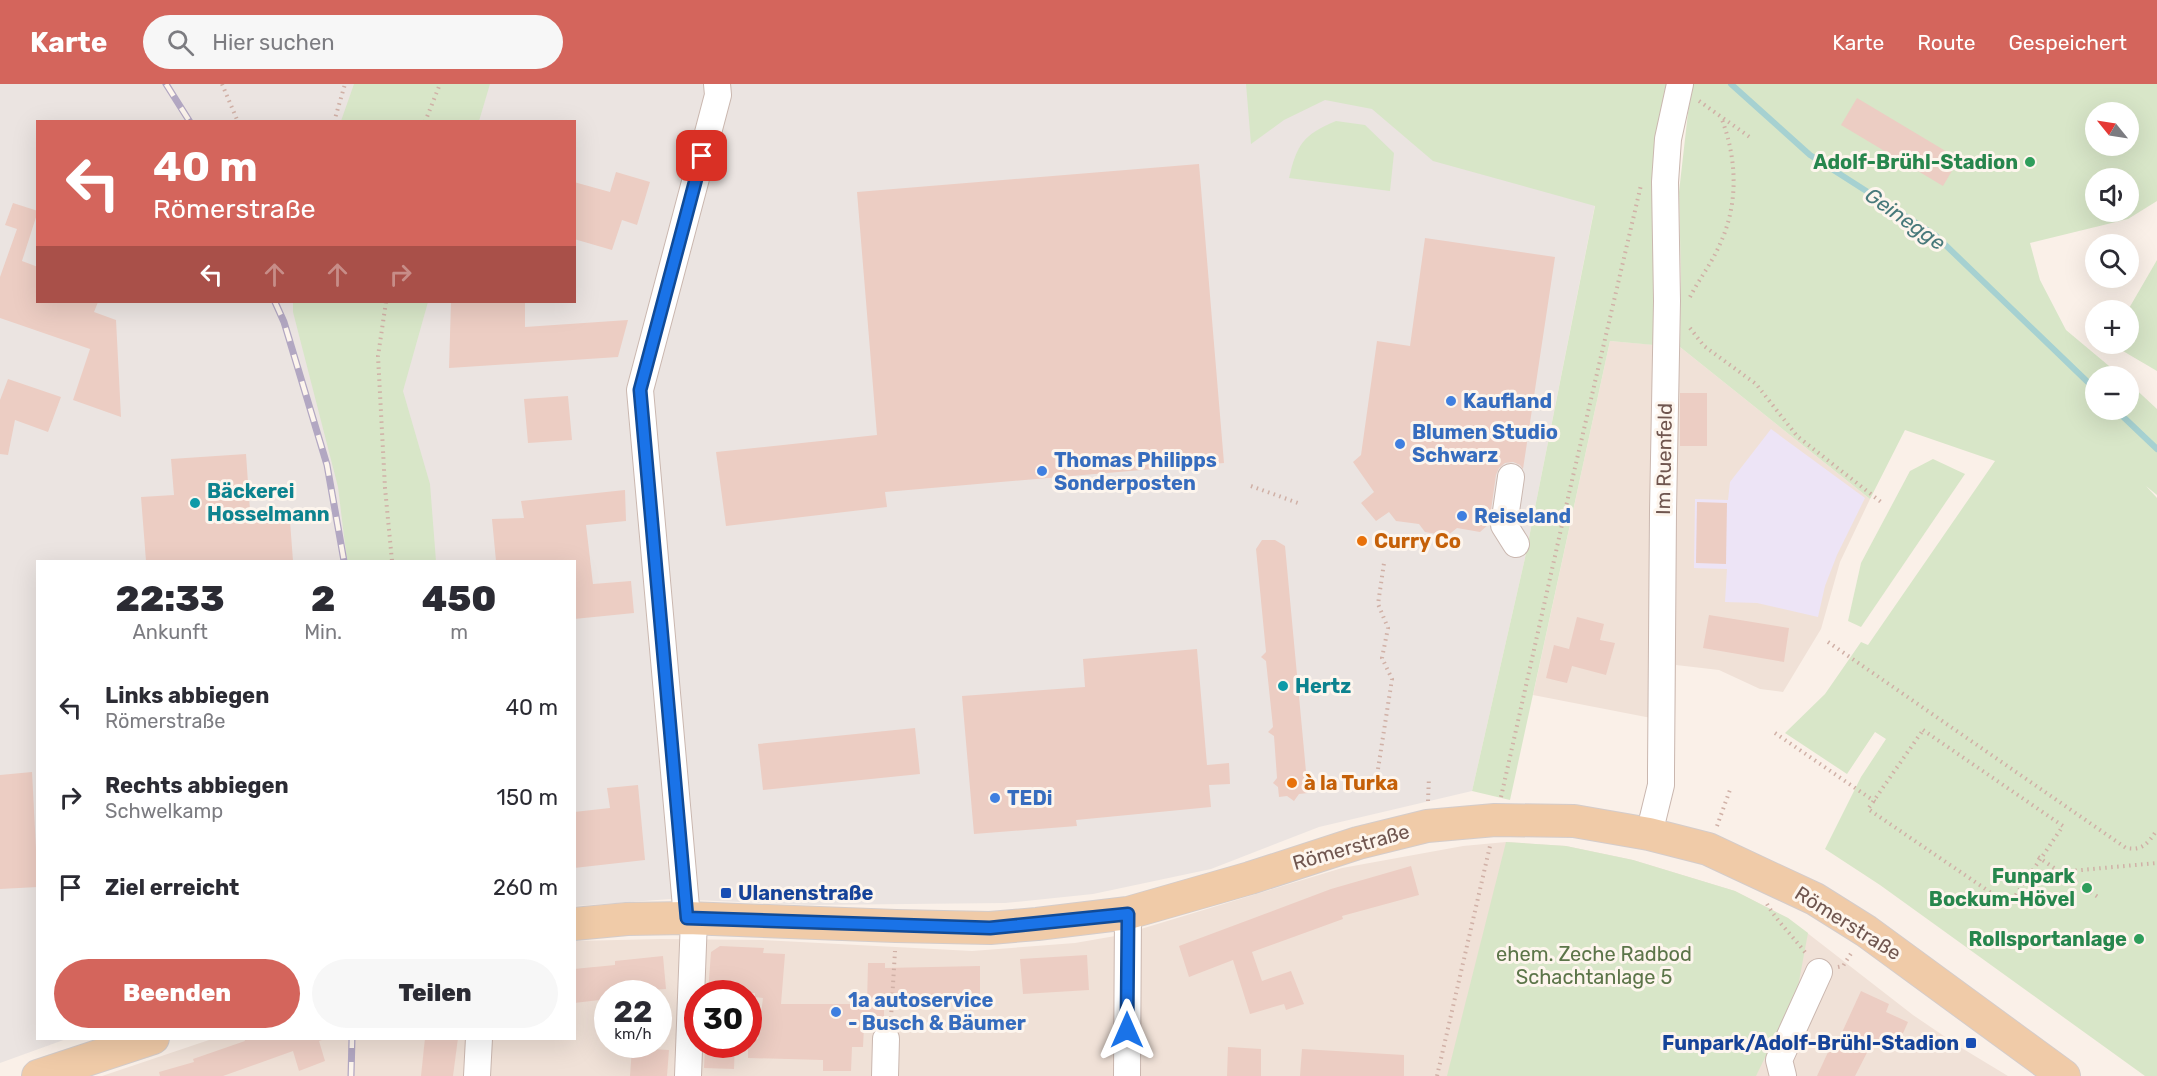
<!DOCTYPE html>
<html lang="de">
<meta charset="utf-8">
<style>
:root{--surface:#fff;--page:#f7f7f7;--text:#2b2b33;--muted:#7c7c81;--accent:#d4655c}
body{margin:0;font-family:Rubik,sans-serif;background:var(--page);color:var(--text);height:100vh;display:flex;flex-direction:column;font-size:22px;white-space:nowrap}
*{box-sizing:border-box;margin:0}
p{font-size:20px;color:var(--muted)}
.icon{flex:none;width:33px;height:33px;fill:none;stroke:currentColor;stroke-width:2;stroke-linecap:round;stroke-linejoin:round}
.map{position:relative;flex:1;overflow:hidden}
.side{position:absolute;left:36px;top:476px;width:540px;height:480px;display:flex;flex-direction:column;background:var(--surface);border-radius:0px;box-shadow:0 6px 24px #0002}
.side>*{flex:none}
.hud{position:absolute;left:36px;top:36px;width:540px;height:183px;border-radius:0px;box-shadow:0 6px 24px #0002;background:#d4655c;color:#fff;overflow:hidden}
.needle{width:39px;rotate:300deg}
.controls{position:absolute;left:2085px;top:18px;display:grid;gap:12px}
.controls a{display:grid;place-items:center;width:54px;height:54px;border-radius:50%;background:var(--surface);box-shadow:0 6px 24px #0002;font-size:30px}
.speed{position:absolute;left:594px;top:896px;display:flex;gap:12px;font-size:30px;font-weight:700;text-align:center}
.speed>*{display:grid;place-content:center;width:78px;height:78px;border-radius:50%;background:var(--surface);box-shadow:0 6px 24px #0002;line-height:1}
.speed small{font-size:15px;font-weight:400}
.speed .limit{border:9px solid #d22;background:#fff;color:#111}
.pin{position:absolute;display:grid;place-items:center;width:51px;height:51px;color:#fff;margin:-26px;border-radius:12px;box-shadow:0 3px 9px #0006}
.me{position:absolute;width:66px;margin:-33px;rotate:0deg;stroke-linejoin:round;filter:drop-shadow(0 0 4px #0008)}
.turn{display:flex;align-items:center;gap:21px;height:126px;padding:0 18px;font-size:27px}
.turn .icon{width:78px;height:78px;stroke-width:2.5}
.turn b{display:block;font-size:42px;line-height:51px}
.lanes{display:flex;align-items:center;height:57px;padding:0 18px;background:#0003;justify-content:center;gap:30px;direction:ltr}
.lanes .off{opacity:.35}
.eta{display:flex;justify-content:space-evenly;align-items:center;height:102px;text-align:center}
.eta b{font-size:36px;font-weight:800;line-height:42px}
.cta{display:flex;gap:12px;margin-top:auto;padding:12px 18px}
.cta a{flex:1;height:69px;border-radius:36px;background:var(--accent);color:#fff;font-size:24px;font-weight:800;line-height:69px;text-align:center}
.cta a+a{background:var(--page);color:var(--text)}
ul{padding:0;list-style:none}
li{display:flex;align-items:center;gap:18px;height:90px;padding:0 18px}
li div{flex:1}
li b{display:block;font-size:22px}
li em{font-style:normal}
header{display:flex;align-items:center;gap:36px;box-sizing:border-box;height:84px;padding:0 30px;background:var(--accent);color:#fff}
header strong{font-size:28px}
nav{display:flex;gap:33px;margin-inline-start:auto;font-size:21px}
.search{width:420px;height:54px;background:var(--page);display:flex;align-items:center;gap:15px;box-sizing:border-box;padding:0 21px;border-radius:33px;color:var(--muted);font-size:22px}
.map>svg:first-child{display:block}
</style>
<header>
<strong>Karte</strong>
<div class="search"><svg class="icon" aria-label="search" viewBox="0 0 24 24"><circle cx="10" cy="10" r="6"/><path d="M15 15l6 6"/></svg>Hier suchen</div>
<nav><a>Karte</a><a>Route</a><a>Gespeichert</a></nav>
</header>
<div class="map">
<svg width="2157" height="992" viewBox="0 0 2157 992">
<rect width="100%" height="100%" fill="#faf0e8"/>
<g fill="#f0e1d7" fill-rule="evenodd">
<polygon points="1610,257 1680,263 1870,415 1840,478 1821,545 1783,608 1760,605 1719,586 1676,581 1675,635 1646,633 1533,611"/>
<path d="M1506,758L1566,762L1633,776L1735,807L1788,834L1913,931L1960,963L2008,992H102L215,954H574L575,857L660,855L762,856L972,867L1075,859L1121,851L1342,784L1463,762ZM608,909H658V960H608ZM698,909H748V960H698Z"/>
</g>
<path fill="#ebe4e1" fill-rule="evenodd" d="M0,0H1315L1595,121L1525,474L1472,707L1319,743L1211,785L1093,810L1005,819L810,821L671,815L575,822L574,477H38V954H69L0,979ZM38,38H574V218H38Z"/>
<polygon fill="#ede4f6" points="1771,345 1865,414 1837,471 1825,502 1818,533 1757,519 1725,518 1727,485 1694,484 1695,415 1728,416 1730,398"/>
<g fill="#d8e6c8" fill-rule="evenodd">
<polygon points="354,0 490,0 479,37 341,37"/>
<path d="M1246,0H2157V117L2128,135L2030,159L2040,196L2066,246L2121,292H2096V326H2128L2129,299L2157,325V411L2146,402L2157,414V992H2145L1880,801L1825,765L1861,693L1886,655L1875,648L1847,690L1785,649L1825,610L1861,558L1868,561L1995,377L1905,346L1870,415L1680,263L1681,197L1679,108L1690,11L1674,0L1654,261L1610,257L1510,716L1472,707L1525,474L1595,122L1433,77L1372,25L1325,16L1284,36L1251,60ZM2096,28H2128V62H2096ZM2096,94H2128V128H2096Z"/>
<path d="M1336,37L1365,41L1394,69L1390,107L1289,94C1297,60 1303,51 1336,37Z"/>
<polygon points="2157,176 2157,287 2111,260 2128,260 2128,226"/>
<polygon points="293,218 428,218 403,307 430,400 436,477 347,477 338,403 293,228"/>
<polygon points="1933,375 1965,390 1861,543 1848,537 1861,479 1910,387"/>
<polygon points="1506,758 1566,762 1633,776 1735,807 1788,834 1808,849 1797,908 1756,992 1447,992"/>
</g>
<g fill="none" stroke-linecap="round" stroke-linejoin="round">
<g stroke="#a6d1d1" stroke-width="6">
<polyline points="1731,0 1810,71 1935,151 2096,306"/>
<polyline points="2116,326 2157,365"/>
</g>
</g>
<g fill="#eccdc3">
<polygon points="1857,14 1959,75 1943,102 1841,41"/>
<polygon points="1199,80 1224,379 885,408 887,423 726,442 716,368 877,351 857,108"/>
<polygon points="616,88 650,98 637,141 622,136 612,166 574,155 574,98 610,108"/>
<polygon points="13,119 38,127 22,177 38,183 38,218 98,218 94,228 116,236 121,333 73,316 90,265 0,234 0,193 17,145 5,141"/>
<polygon points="1425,154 1555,173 1523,385 1520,381 1513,378 1505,379 1499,384 1496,391 1489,440 1480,448 1457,444 1447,452 1425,448 1419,440 1396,437 1389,428 1376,437 1361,419 1374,408 1353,378 1361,371 1377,257 1410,262"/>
<polygon points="451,218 525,218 525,243 628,236 618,273 449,284"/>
<polygon points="8,295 61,313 48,348 15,336 8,371 0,370 0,316"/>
<rect x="1680" y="309" width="27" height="53"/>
<polygon points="568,312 572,356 528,359 524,315"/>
<polygon points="246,370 250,427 289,424 293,477 146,477 141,413 174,411 171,375"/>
<polygon points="625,406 626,437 586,441 593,500 631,497 634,529 574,535 574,477 496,477 492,435 524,434 521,417"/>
<polygon points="1697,418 1727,419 1726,480 1696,479"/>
<polygon points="1262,456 1275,456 1285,462 1308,709 1299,710 1294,717 1287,712 1279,713 1278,703 1273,699 1277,694 1274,652 1268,648 1273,643 1266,577 1261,573 1266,568 1256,465"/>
<polygon points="1709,531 1789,544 1784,578 1703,564"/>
<polygon points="1577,533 1604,540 1600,556 1615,559 1606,591 1572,582 1567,599 1546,594 1554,561 1569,565"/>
<polygon points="1197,565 1207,681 1229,679 1230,700 1209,701 1211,723 1076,736 1077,742 974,750 962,612 1085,603 1083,575"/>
<polygon points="915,644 920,690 763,706 758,660"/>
<polygon points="32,688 38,803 0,805 0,691"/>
<polygon points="638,701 645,776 574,784 574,728 610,724 607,704"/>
<polygon points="1411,782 1419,811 1342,832 1343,835 1252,868 1262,897 1291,887 1304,920 1286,926 1284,920 1250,930 1233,876 1189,893 1179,862 1331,805"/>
<polygon points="720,862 764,864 763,869 785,870 781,920 867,920 868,879 885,879 885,884 980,882 980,916 884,919 884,941 864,942 863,963 852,963 851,987 823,987 823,976 748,974 748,955 758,955 763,914 755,913 755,909 708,909 711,868"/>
<polygon points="1087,871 1089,906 1023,910 1020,875"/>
<polygon points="663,872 666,905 608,909 608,915 574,919 574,885 615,881 615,877"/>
<polygon points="1861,907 1889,920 1886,928 1908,938 1896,965 1874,955 1855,992 1817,992 1829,966 1833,968"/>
<polygon points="244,954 322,954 322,956 319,957 325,977 299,987 293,967 223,992 160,992 159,988 194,978 193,975 245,957"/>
<polygon points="425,954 458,954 453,992 421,992"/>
<polygon points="705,960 735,960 734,985 704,984"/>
<polygon points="1228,963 1261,965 1261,992 1227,992"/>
<polygon points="632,964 669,966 667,992 630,992"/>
<polygon points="1302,965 1404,971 1404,992 1300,992"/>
</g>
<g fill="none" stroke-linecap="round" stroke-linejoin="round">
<g stroke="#cab7af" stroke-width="28">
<g id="minor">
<polyline points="1511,393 1504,441 1516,460"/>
<polyline points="1649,750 1661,701 1661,687 1663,427 1667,217 1665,98 1668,55 1680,0"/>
<polyline points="687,834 640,306 718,11 717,0"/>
<polyline points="477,992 479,954"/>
<polyline points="688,992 694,835"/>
<polyline points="885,992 886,955"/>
<polyline points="1127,992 1128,829"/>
<polyline points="1783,992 1779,976 1819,888"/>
</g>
</g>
<g stroke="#d4ccca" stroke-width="34">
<g id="major">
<polyline points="574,840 627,835 687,834 896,842 990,844 1037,840 1128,829 1250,794 1358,759 1427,742 1495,736 1574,737 1649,750 1708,765 1815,815 1866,847 2064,992"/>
<polyline points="38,992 153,954"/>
</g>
</g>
<g stroke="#d0b0a6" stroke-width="4" stroke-dasharray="1.5 4.5" stroke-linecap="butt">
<polyline points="222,0 238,38"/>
<polyline points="1699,17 1751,54"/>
<polyline points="334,38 345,0"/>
<polyline points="425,38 440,0"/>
<path d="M1690,213C1699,195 1712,179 1720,160C1739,119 1737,74 1721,33"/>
<polyline points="386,218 378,272 385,404 392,477"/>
<polyline points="1690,244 1704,262 1756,300 1797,352 1881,418"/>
<polyline points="1251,402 1298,419"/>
<path d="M1828,558L2126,764C2143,767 2148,759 2157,746"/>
<polygon points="1923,646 2063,742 2009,821 1868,725"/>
<polyline points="1775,649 1877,719"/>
<polyline points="1378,685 1392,595 1382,574 1388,544 1378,520 1384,479"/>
<polyline points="1501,713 1570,405 1641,101"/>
<polyline points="1428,717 1429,693"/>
<polyline points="1717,742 1731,703"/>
<polyline points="2038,773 2060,788 2157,779"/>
<polyline points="2061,788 2098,813"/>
<path d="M1767,820C1778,839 1794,853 1807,871"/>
<polyline points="1838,883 1843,882 1852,868"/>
<polyline points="891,934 895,867"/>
<polyline points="1437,992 1490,762"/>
</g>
<use href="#minor" stroke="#fff" stroke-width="26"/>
<use href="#major" stroke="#f0cba8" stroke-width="32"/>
<g stroke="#b2a7c2" stroke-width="7">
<g id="rail">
<polyline points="166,0 190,38"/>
<polyline points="275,218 284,238 327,381 344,477"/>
<polyline points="351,992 352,954"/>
</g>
</g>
<use href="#rail" stroke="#fdf5ed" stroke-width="4.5" stroke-dasharray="14" stroke-linecap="butt"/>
</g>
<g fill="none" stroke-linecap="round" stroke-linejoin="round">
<g stroke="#114b97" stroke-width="15">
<polyline id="route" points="702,72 640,306 687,834 990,844 1128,830 1127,946"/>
</g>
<use href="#route" stroke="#1a73e8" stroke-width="10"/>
</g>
<g fill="#2e9e5b" stroke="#fdf5ed" stroke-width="2">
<circle cx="2030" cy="78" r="6"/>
<circle cx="2087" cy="804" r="6"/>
<circle cx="2139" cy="855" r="6"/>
</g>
<g fill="#3f7fe0" stroke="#fdf5ed" stroke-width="2">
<circle cx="1451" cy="317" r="6"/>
<circle cx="1400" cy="360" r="6"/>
<circle cx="1042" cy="387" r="6"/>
<circle cx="1462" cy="432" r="6"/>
<circle cx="995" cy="714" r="6"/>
<circle cx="836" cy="928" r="6"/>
</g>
<g fill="#0f9aa8" stroke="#fdf5ed" stroke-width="2">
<circle cx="195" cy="419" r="6"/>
<circle cx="1283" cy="602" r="6"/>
</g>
<g fill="#e8710a" stroke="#fdf5ed" stroke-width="2">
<circle cx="1362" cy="457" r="6"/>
<circle cx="1292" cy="699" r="6"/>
</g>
<g fill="#1a4fb4" stroke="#fdf5ed" stroke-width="2">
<rect x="720" y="803" width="12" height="12" rx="3"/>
<rect x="1965" y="953" width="12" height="12" rx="3"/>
</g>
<g text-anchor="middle" stroke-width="6" stroke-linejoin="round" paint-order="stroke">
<g font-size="20" font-weight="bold" fill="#27864d" stroke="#fdf5ed" text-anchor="end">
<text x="2018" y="85">Adolf-Brühl-Stadion</text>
<text x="2075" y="799">Funpark<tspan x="2075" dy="23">Bockum-Hövel</tspan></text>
<text x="2127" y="862">Rollsportanlage</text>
</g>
<g font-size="20" font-weight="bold" fill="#366cbe" stroke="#fdf5ed" text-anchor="start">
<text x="1463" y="324">Kaufland</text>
<text x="1412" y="355">Blumen Studio<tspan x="1412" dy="23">Schwarz</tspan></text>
<text x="1054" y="383">Thomas Philipps<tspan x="1054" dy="23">Sonderposten</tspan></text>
<text x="1474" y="439">Reiseland</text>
<text x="1007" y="721">TEDi</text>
<text x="848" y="923">1a autoservice<tspan x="848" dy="23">- Busch &amp; Bäumer</tspan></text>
</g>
<g font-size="20" fill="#70564f" stroke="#fdf5ed">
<text transform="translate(1664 375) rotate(-89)" y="7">Im Ruenfeld</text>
<text transform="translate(1351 763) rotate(-16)" y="7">Römerstraße</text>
<text transform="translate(1848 839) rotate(32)" y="7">Römerstraße</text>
</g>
<g font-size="20" font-weight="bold" fill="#0d838f" stroke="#fdf5ed" text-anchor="start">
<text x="207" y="414">Bäckerei<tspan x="207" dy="23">Hosselmann</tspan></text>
<text x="1295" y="609">Hertz</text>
</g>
<g font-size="20" font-weight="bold" fill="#c56008" stroke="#fdf5ed" text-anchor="start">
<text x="1374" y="464">Curry Co</text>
<text x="1304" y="706">à la Turka</text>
</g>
<g font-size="20" font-weight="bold" fill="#164399" stroke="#fdf5ed" text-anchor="start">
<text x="738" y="816">Ulanenstraße</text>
<text x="1959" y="966" text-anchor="end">Funpark/Adolf-Brühl-Stadion</text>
</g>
<g font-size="20" fill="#5c7549" stroke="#fdf5ed">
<text x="1594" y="877">ehem. Zeche Radbod<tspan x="1594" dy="23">Schachtanlage 5</tspan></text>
</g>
<g font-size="21" font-style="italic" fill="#48797b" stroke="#fdf5ed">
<text transform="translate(1905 135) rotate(35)" y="7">Geinegge</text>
</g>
</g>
</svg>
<div class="controls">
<a><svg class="needle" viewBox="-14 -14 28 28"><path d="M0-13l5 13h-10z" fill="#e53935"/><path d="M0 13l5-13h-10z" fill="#7c7c81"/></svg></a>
<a><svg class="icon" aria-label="sound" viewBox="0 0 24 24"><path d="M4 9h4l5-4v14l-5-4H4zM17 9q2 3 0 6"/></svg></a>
<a><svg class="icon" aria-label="search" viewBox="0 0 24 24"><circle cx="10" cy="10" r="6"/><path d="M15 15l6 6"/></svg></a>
<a>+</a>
<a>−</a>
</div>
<div class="speed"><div>22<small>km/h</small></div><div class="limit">30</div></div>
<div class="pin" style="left:702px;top:72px;background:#d93025"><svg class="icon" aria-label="arrive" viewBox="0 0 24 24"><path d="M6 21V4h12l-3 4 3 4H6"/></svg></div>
<svg class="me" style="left:1127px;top:946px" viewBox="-20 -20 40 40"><path d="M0-17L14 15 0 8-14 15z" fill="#1a73e8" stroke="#fff" stroke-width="4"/></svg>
<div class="hud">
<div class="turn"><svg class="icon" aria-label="left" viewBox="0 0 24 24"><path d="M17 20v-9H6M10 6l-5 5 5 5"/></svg><div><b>40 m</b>Römerstraße</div></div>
<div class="lanes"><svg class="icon" aria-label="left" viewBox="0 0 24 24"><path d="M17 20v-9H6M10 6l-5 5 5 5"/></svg><svg class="icon off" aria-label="ahead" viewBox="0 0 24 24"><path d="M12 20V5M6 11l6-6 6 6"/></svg><svg class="icon off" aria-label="ahead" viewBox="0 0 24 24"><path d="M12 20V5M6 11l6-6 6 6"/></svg><svg class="icon off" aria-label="right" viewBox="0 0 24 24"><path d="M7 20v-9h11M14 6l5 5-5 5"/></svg></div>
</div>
<section class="side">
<div class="eta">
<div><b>22:33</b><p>Ankunft</p></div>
<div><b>2</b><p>Min.</p></div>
<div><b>450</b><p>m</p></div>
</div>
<ul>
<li><svg class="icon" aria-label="left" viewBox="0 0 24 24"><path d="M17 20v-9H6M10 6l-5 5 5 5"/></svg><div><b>Links abbiegen</b><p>Römerstraße</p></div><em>40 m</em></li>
<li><svg class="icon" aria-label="right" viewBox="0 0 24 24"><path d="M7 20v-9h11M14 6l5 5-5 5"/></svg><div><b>Rechts abbiegen</b><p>Schwelkamp</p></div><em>150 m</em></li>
<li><svg class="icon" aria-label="arrive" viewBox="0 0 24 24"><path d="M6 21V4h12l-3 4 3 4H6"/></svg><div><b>Ziel erreicht</b></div><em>260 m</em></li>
</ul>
<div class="cta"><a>Beenden</a><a>Teilen</a></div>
</section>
</div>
